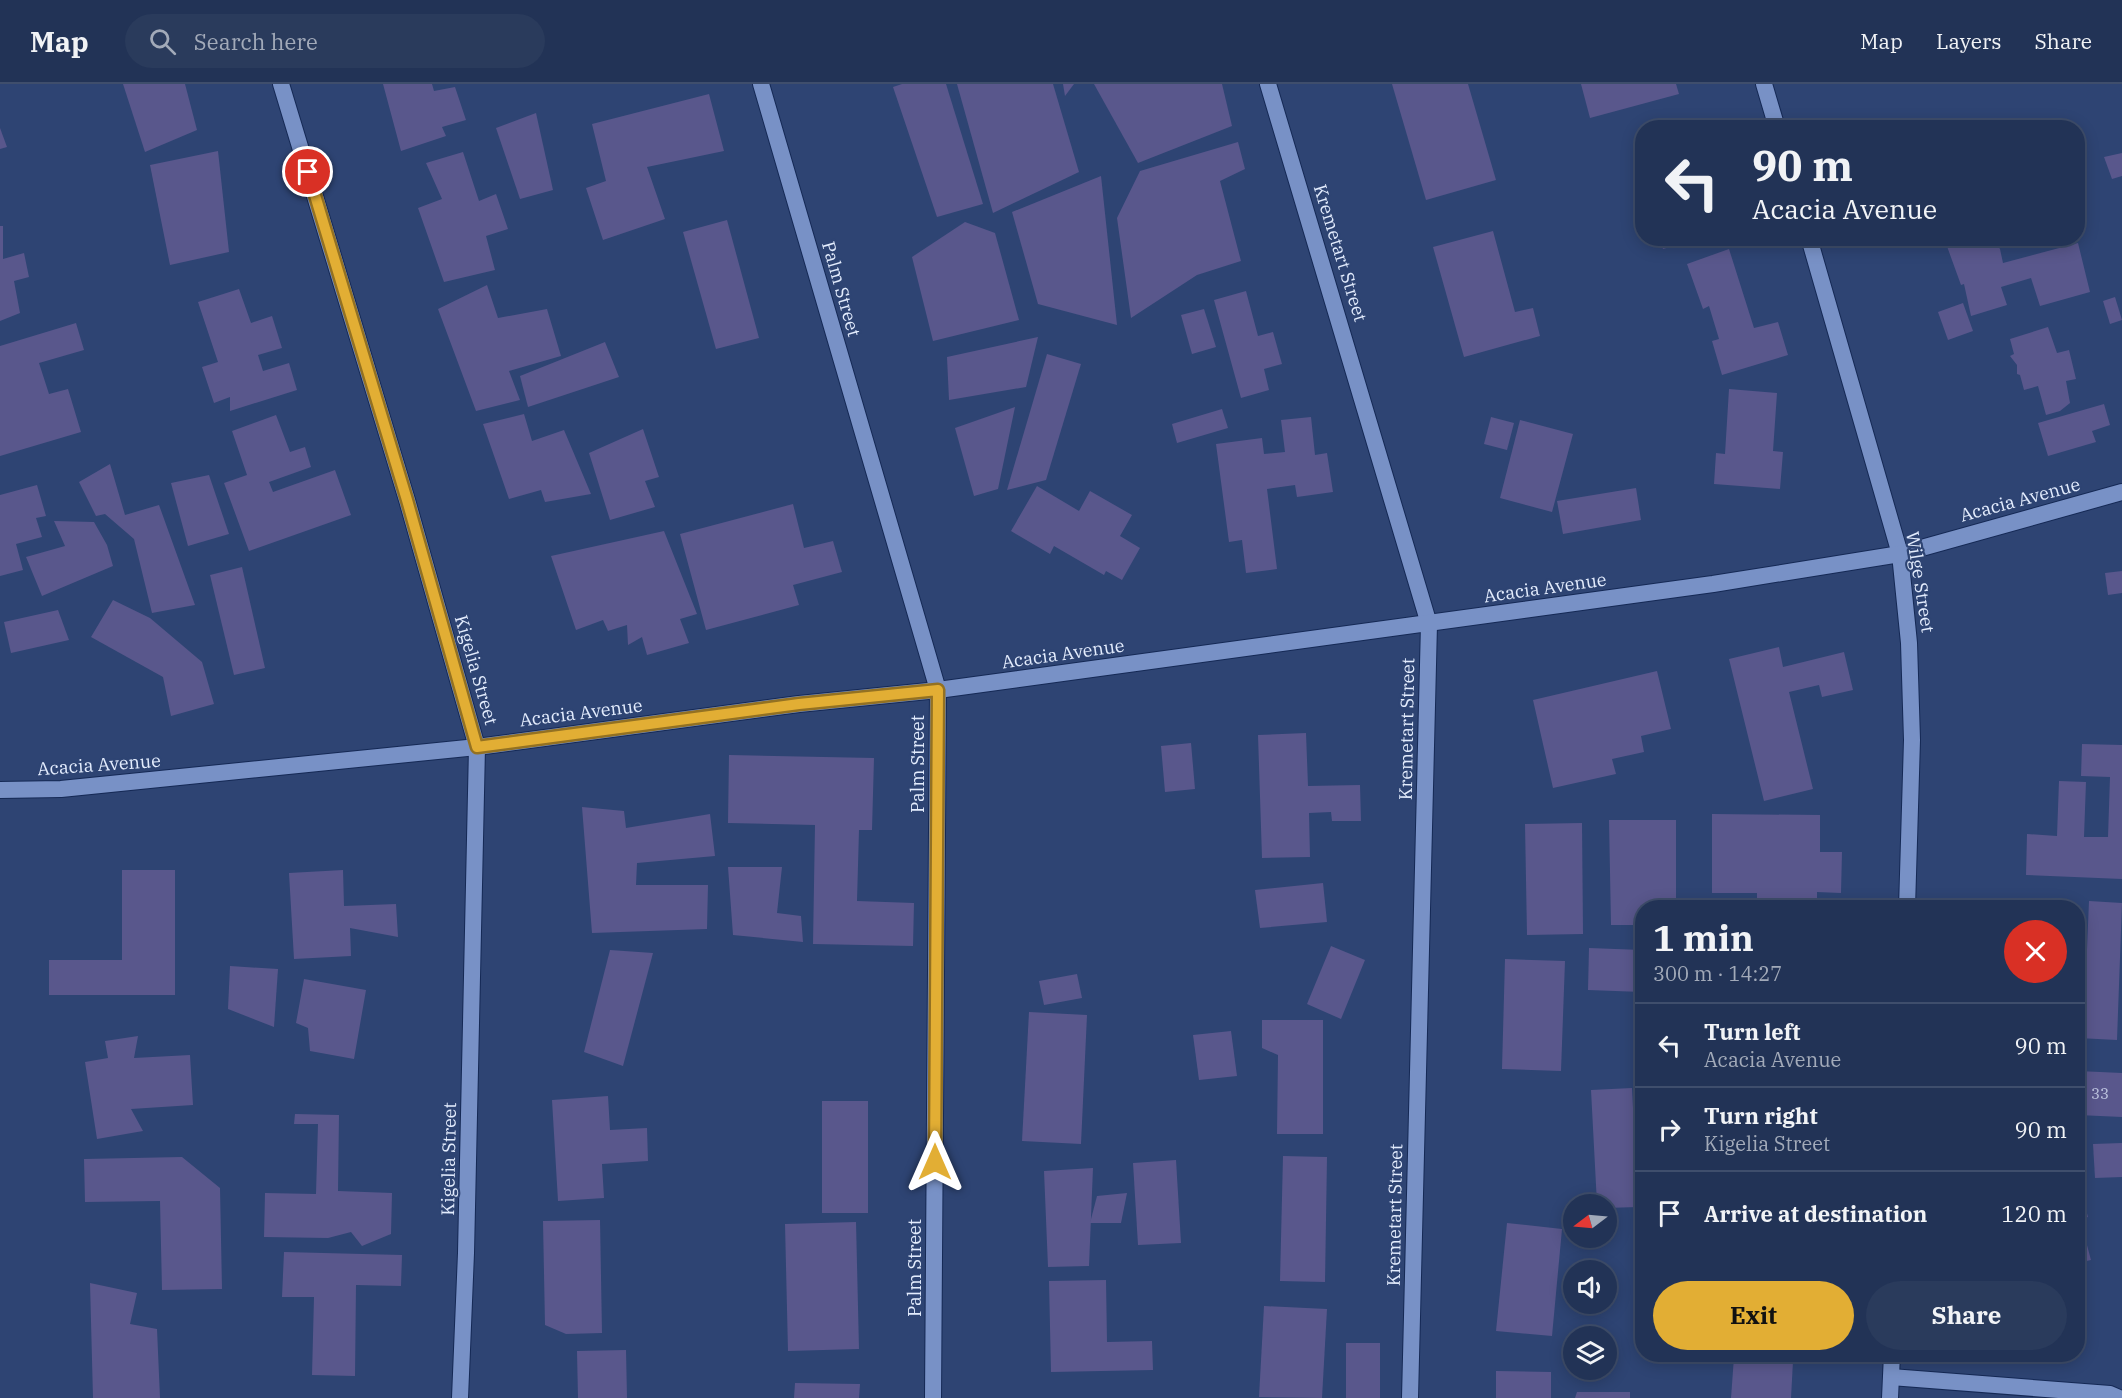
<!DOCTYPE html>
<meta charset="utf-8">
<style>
:root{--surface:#223356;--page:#2a3b5c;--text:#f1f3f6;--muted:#a2aab9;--line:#3f4e6c;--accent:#e2ae34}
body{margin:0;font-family:"IBM Plex Serif",serif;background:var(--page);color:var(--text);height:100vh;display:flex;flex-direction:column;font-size:22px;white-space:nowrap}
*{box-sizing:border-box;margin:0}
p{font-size:20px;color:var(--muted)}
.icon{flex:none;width:33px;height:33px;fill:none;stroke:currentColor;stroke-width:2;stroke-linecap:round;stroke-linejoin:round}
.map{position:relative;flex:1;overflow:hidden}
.sheet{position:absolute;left:1635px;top:816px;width:450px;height:462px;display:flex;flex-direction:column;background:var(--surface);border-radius:24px;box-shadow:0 3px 15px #0003,0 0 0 2px var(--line)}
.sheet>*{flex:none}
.banner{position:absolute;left:1635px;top:36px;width:450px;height:126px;border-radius:24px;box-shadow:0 3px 15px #0003,0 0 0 2px var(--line);background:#223356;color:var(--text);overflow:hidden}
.needle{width:39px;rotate:254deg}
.fabs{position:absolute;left:1563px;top:1110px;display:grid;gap:12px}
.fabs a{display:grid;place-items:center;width:54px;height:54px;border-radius:50%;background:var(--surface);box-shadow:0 3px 15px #0003,0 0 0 2px var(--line);font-size:30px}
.pin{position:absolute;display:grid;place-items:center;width:51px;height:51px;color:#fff;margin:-26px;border:3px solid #fff;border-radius:50%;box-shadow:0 2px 6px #0007}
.me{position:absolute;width:66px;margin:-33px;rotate:0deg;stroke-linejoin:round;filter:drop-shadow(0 0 4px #0008)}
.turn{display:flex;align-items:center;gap:21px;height:126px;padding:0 18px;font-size:27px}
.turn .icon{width:78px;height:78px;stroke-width:2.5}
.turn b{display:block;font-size:42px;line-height:51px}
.round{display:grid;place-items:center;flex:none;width:63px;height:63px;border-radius:32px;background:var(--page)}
.headline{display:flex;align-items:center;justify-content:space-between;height:102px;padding:0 18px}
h1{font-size:36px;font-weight:700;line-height:45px}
.button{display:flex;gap:12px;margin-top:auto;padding:12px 18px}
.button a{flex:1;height:69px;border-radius:36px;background:var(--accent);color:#111;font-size:24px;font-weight:700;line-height:69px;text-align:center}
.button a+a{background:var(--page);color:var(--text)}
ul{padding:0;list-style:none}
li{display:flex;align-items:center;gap:18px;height:84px;padding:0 18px;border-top:2px solid var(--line)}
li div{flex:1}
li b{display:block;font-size:22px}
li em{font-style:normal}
header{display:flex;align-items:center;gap:36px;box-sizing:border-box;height:84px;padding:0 30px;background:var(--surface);border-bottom:2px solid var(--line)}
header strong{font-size:28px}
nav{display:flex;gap:33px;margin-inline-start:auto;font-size:21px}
.search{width:420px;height:54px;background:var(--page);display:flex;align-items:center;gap:15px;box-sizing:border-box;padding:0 21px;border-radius:33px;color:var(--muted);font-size:22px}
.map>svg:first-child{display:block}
</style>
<header>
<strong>Map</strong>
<div class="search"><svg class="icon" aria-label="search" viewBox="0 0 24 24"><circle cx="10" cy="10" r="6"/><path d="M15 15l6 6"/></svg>Search here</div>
<nav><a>Map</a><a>Layers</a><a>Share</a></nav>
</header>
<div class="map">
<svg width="2122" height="1314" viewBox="0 0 2122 1314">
<rect width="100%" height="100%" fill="#2e4473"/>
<g fill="#59578c">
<polygon points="123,0 185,0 197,46 145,68"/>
<polygon points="383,0 432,0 434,7 455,3 466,36 442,43 446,52 401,67"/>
<polygon points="902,0 946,0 983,120 937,133 893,3"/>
<polygon points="957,0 1053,0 1079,88 993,129"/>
<polygon points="1063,0 1074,0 1065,12"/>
<polygon points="1094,0 1222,0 1232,42 1138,79"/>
<polygon points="1392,0 1468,0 1496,96 1426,116"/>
<polygon points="1581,0 1676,0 1679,10 1590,34"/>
<polygon points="709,10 724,67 647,83 665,135 603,156 586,104 606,97 592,40"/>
<polygon points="536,29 553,106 520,115 496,44"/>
<polygon points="0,44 7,63 0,65"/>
<polygon points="1238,58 1245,85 1220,97 1241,177 1197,191 1131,234 1117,134 1140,87"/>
<polygon points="218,67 229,168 170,181 150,81"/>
<polygon points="463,68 479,117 496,110 508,145 486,152 495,186 444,198 418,124 442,115 426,79"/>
<polygon points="2122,69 2122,92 2112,95 2104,73"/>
<polygon points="1101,92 1117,241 1038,220 1012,128"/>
<polygon points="727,136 759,254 716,265 683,148"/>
<polygon points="965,138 995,149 1019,236 933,257 912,173"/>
<polygon points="0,142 3,142 3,175 24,169 29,193 14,197 20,229 0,237"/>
<polygon points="1493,147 1515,228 1533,224 1540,252 1464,273 1433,163"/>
<polygon points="1660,154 1698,154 1698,155 1663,165"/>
<polygon points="1944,154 1994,156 2000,165 2003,179 2078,159 2090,208 2040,222 2031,194 2001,203 2007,221 1971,232 1964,200 1961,201"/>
<polygon points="1729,165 1754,244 1778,238 1788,271 1722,291 1712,257 1719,255 1709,222 1703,225 1687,180"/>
<polygon points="487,201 498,234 547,225 561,272 509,287 520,316 476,327 438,225"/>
<polygon points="239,205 251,239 272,232 282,264 258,271 263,287 289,279 297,306 230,327 230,313 214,319 202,283 218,278 198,218"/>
<polygon points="1246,207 1258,252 1273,248 1282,280 1264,285 1269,306 1241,314 1214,216"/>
<polygon points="2115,213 2122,236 2110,240 2103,217"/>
<polygon points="1963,219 1973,247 1948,256 1938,228"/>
<polygon points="1204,225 1216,263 1192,270 1181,231"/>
<polygon points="76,239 84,266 39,279 49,310 68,305 81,348 0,372 0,262"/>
<polygon points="2048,243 2057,269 2069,266 2076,295 2066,297 2070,319 2060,327 2046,331 2038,302 2024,306 2020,291 2017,290 2017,281 2010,272 2014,270 2010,255"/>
<polygon points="1038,253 1026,303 949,316 947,273"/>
<polygon points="605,258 619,293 528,323 520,292"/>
<polygon points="1047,270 1081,280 1046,396 1007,406"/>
<polygon points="1729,305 1777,309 1773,367 1783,368 1780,405 1714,400 1716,369 1725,370"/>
<polygon points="2104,320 2110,341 2092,347 2096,358 2048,372 2038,339"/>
<polygon points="1015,323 998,405 974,412 955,344"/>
<polygon points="1222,325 1228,344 1177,359 1172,340"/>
<polygon points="524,330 532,357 564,346 591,410 545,418 541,406 509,415 483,340"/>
<polygon points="276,331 290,368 305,363 311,383 269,398 273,408 335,386 351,431 249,467 224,399 247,391 232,347"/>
<polygon points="1311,333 1315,371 1327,369 1333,408 1297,413 1295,401 1267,405 1277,485 1246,489 1242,456 1229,458 1216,360 1262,354 1264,370 1285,368 1281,336"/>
<polygon points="1491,333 1514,339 1507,366 1484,360"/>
<polygon points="1520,336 1573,350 1552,428 1500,414"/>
<polygon points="643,345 659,393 645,397 655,423 610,436 589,369"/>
<polygon points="110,380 125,431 159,421 195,521 152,529 134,455 105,430 96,432 79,398"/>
<polygon points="209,391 229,450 188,462 171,399"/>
<polygon points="37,401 46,432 36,434 42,453 16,460 23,486 0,492 0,411"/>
<polygon points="1037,402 1079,427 1090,407 1132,431 1120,452 1140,464 1122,496 1106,487 1104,491 1054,462 1050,470 1011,447"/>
<polygon points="1636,404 1641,436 1563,450 1557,417"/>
<polygon points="793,420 804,464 833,457 842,488 793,501 799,521 706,546 680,450"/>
<polygon points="54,437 94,438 107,461 113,482 42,512 26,473 65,462"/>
<polygon points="664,447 697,530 680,535 689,559 647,571 642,553 628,561 627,541 608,547 603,536 576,546 551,472"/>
<polygon points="242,483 265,584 234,591 210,491"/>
<polygon points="2122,487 2122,509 2108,511 2105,489"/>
<polygon points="113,516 150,534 202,578 214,620 171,632 163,593 91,553"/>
<polygon points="58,526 69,556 11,569 4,538"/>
<polygon points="1779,563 1783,583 1844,568 1853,606 1822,613 1819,601 1789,608 1813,705 1764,717 1729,575"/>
<polygon points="1657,587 1671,645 1641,652 1644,668 1612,675 1616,690 1553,704 1533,616"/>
<polygon points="1306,649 1308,702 1360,701 1361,737 1332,737 1331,728 1309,729 1310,773 1262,774 1258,651"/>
<polygon points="1191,659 1195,705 1165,708 1161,662"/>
<polygon points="2082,660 2122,661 2122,795 2026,791 2027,750 2057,752 2059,697 2086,698 2084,753 2108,753 2110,693 2081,692"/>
<polygon points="729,671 874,674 872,746 859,746 857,817 914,819 913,862 813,860 815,741 728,739"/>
<polygon points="582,723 624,727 626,744 710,730 715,772 637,779 636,801 708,801 707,845 592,849"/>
<polygon points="1712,730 1820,731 1820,768 1842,768 1841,809 1817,808 1817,824 1757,824 1757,809 1712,809"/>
<polygon points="1609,736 1676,736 1676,824 1642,824 1642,841 1611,841"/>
<polygon points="1582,739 1583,850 1527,851 1525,740"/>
<polygon points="728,783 782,783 777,829 801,832 803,858 733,851"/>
<polygon points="122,786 175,786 175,911 49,911 49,876 122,876"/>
<polygon points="343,786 344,822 396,820 398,853 350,844 351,872 294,875 289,789"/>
<polygon points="1323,799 1327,838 1260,844 1255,806"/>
<polygon points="2089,817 2122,819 2117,956 2078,954 2078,889 2086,889"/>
<polygon points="1331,862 1365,876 1341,935 1307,920"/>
<polygon points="1589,864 1642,866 1642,908 1588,906"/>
<polygon points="610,866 653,869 623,982 584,968"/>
<polygon points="1505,875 1565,877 1561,987 1502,985"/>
<polygon points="230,882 278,885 274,943 228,925"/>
<polygon points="1077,890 1082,914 1044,921 1039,897"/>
<polygon points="304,895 366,906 354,975 310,967 308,944 296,939"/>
<polygon points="1029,928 1087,931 1081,1060 1022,1057"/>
<polygon points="1262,936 1323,936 1323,1050 1277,1050 1278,971 1262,964"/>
<polygon points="1231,947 1237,992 1199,996 1193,951"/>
<polygon points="138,952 134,974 190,971 193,1021 131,1025 143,1047 97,1055 85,978 108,974 105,957"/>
<polygon points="2078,987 2122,989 2122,1033 2078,1031"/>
<polygon points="1632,1004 1638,1123 1606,1124 1606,1120 1597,1120 1591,1006"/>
<polygon points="608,1012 610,1046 647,1044 648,1077 602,1080 604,1114 558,1117 552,1016"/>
<rect x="822" y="1017" width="46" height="112"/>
<polygon points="295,1030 339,1031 338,1107 392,1109 391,1150 362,1162 351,1148 328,1154 264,1153 265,1109 316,1110 318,1040 294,1040"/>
<polygon points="2122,1059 2122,1093 2095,1094 2093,1060"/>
<polygon points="1283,1072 1327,1073 1325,1198 1280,1197"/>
<polygon points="182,1073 220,1104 222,1205 162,1206 160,1117 85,1118 84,1075"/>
<polygon points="1176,1076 1181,1159 1138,1161 1133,1079"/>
<polygon points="1093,1084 1089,1182 1048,1183 1044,1087"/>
<polygon points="2078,1104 2080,1104 2088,1133 2080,1135 2091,1176 2078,1179"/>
<polygon points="1127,1109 1121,1139 1090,1139 1097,1112"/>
<polygon points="600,1136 602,1249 566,1250 545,1241 543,1137"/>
<polygon points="856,1138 859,1265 788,1267 785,1140"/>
<polygon points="1507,1139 1562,1145 1552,1252 1496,1247"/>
<polygon points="284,1168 402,1171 401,1202 356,1201 355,1292 312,1291 314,1213 282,1213"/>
<polygon points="1106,1196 1107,1258 1152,1257 1153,1286 1051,1288 1049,1197"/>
<polygon points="90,1199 137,1209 130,1240 157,1245 160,1314 93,1314"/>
<polygon points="1264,1222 1327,1225 1322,1314 1259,1313"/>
<rect x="1346" y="1259" width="34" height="55"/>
<polygon points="626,1266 627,1314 578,1314 577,1267"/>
<polygon points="1734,1273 1793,1277 1791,1314 1731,1314"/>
<polygon points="1496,1287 1551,1288 1551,1314 1496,1314"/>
<polygon points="795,1299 860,1300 859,1314 794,1314"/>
<polygon points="1577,1308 1630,1308 1630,1314 1575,1314"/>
</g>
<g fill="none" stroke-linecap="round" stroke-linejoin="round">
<g stroke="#152955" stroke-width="18">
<g id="minor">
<polyline points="281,0 407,416 477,663 466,1169 460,1314"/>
<polyline points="761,0 938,606 933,1314"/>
<polyline points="1268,0 1429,540 1410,1314"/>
<polyline points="1764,0 1777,44"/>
<polyline points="1809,154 1900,470 1909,559 1912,656 1907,824"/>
<polyline points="0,706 61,705 477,663 799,620 938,606 1713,500 1900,470 2122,408"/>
<polyline points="1891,1293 2110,1310 2119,1314"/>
<polyline points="1890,1314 1892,1270"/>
</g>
</g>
<use href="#minor" stroke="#7891c6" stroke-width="16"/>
</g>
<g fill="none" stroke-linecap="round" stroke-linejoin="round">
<g stroke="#937122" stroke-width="15">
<polyline id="route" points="308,88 407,416 477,663 799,620 938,606 935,1078"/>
</g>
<use href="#route" stroke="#e2ae34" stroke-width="10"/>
</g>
<g text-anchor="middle" stroke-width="4.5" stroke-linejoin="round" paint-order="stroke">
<g font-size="15" fill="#c0c7e1">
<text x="2100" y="1015">33</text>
</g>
<g font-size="18" fill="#e3ecfd" stroke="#2e4473">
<text transform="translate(1340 169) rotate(73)" y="6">Kremetart Street</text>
<text transform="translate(841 205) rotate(74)" y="6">Palm Street</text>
<text transform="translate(2020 416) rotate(-15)" y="6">Acacia Avenue</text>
<text transform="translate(1920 498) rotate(81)" y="6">Wilge Street</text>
<text transform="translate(1545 504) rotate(-8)" y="6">Acacia Avenue</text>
<text transform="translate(1063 570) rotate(-8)" y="6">Acacia Avenue</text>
<text transform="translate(476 586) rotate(74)" y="6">Kigelia Street</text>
<text transform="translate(581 629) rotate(-7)" y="6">Acacia Avenue</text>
<text transform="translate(1407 645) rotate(-89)" y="6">Kremetart Street</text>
<text transform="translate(918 680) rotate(-90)" y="6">Palm Street</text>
<text transform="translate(99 681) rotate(-4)" y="6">Acacia Avenue</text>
<text transform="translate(449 1075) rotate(-89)" y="6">Kigelia Street</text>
<text transform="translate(1395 1131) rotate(-89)" y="6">Kremetart Street</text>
<text transform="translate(915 1184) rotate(-90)" y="6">Palm Street</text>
</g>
</g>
</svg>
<div class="fabs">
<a><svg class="needle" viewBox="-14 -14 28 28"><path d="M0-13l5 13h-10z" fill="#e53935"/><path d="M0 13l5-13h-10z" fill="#a2aab9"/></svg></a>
<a><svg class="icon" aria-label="sound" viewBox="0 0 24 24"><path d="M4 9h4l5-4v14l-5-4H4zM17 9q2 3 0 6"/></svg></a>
<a><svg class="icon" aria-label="layers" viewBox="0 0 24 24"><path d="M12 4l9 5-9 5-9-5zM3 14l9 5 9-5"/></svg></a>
</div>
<div class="pin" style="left:308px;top:88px;background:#d93025"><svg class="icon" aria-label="arrive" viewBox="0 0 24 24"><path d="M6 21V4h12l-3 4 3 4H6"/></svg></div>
<svg class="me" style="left:935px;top:1078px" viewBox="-20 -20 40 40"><path d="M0-17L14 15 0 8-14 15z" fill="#e2ae34" stroke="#fff" stroke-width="4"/></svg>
<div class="banner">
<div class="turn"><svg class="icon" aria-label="left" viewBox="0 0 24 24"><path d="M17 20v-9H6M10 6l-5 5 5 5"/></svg><div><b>90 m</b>Acacia Avenue</div></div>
</div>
<section class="sheet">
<div class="headline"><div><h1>1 min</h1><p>300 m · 14:27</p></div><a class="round" style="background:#d93025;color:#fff"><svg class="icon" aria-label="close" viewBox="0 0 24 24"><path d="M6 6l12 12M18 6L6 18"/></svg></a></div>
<ul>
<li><svg class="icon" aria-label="left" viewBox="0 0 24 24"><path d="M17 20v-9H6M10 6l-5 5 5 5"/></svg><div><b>Turn left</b><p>Acacia Avenue</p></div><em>90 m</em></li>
<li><svg class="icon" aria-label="right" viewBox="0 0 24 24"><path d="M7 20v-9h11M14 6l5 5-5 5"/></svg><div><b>Turn right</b><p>Kigelia Street</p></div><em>90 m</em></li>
<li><svg class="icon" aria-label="arrive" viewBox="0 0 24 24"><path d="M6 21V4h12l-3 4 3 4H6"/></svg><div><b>Arrive at destination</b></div><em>120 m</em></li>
</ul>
<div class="button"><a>Exit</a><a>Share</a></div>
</section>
</div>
